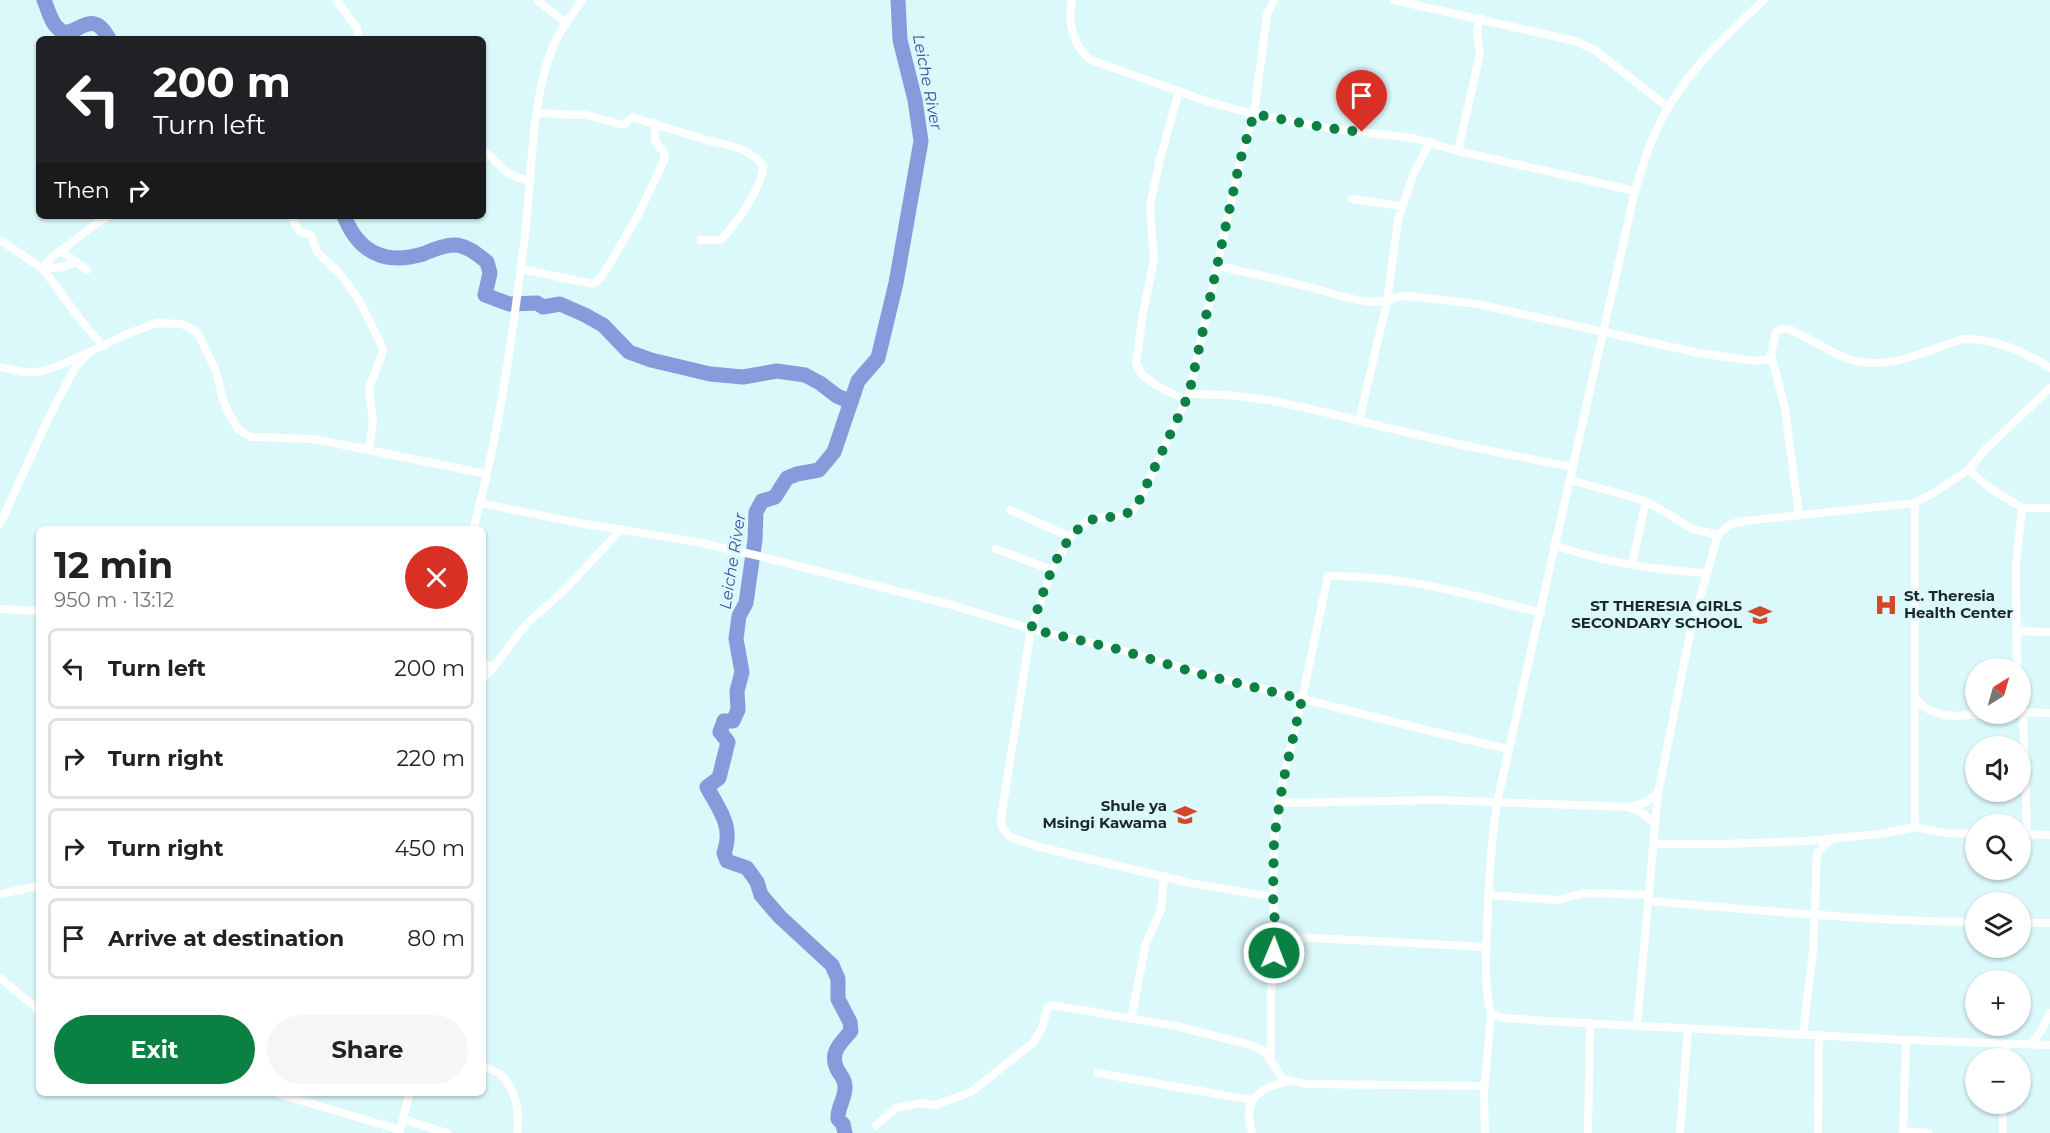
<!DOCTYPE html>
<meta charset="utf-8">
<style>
:root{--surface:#fff;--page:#f6f6f6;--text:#222;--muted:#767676;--line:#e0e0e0;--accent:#0b8043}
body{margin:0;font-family:Montserrat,sans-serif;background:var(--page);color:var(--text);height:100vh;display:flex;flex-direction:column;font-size:22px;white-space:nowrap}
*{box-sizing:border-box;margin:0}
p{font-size:20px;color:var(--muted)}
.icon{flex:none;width:33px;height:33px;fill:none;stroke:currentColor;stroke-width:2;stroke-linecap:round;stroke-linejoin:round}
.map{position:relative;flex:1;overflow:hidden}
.sheet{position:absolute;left:36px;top:526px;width:450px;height:570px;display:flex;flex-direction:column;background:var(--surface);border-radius:9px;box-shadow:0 2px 4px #0004}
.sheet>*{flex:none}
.banner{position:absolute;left:36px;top:36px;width:450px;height:183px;border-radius:9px;box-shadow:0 2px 4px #0004;background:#202124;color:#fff;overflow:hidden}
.needle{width:39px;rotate:37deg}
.tools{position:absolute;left:1965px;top:658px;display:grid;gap:12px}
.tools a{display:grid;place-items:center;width:66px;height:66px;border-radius:50%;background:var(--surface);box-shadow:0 2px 4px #0004;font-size:30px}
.pin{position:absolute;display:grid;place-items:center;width:51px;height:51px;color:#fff;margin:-62px -26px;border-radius:50% 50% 50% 0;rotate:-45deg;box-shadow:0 0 6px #0007}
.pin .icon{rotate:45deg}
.me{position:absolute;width:66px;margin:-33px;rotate:1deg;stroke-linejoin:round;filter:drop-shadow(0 0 4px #0008)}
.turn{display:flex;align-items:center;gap:21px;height:126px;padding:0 18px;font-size:27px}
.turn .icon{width:78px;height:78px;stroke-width:2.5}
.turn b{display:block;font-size:42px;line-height:51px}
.then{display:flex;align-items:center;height:57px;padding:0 18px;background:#0003;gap:12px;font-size:22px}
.round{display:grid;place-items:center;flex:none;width:63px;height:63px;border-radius:32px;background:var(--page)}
.overview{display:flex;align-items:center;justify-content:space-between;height:102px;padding:0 18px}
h1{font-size:36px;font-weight:700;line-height:45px}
.primary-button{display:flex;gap:12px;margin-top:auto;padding:12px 18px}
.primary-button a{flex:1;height:69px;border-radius:36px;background:var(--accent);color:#fff;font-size:24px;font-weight:700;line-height:69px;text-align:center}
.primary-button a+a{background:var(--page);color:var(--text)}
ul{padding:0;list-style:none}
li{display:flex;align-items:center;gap:18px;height:81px;margin:0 12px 9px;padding:0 6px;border:3px solid var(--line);border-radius:9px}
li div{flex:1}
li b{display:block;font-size:22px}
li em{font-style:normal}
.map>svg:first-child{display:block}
</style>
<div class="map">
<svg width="2050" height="1133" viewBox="0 0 2050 1133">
<rect width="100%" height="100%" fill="#dbf8fa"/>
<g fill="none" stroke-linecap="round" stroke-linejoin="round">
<g stroke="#859bdc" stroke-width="15">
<path d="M44,0C48,9 51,24 60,30C75,41 91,4 109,39"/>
<path d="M344,216C359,253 385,265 423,254C432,250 444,245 454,245C467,245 478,255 487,262L490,273L485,295L509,304L537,303L543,307L560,304L585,315L603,325L629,352L651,360L710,374L743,377L777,371L805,375L820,383L837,396L851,402"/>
<path d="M845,1133L843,1124L838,1119C837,1107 846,1098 845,1086C845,1079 840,1075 837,1069C829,1052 841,1043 851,1031L850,1022L838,999V979L832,965L780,917L761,895L757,882L747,868L727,861L724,853C734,826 719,810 707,787L719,778L728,742L720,732L724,721H733L738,710L737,691L742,672L736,639L739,616L746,603L755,540L756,512L762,501L775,497L787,478L797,474L819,470L834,452L858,381L878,358L896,283L921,141L915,100L900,40L898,0"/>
</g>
<g stroke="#fff" stroke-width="8">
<polyline points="336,0 357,28 358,39"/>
<polyline points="537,0 566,23"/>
<path d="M1072,0C1067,22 1073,46 1091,60L1209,102L1254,114L1327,128L1413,138L1458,151L1635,191"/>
<polyline points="1394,0 1575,41 1593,49 1668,107"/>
<path d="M1764,0C1720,41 1679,78 1654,135C1646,153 1641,173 1635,191L1497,802C1491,845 1488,888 1487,931C1486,959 1484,987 1491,1014L1504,1018L1545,1021L1906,1040L2050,1045"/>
<polyline points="1179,91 1160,159 1150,206 1154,260 1143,313 1136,363 1142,375 1157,386 1186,400"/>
<path d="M537,113L586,115L624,125L632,117C656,125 680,132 704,139C728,147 744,144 763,165C764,184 735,227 720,240H701"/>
<path d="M483,150C503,166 503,176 531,181"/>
<polyline points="1458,151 1480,54 1477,31 1480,18"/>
<polyline points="1352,199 1401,206"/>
<polyline points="291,216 299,231 311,235 317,252 341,275 359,300 381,344 383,351 381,357 369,388 373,423 369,449"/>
<polyline points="0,240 43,269 83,323 103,346"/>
<polyline points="61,251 87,270"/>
<path d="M1218,266C1250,273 1282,280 1313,288C1333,293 1352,301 1372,302C1388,302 1394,296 1408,296L1477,304L1699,353L1753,361L1768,359L1771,354L1776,332L1781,329H1788C1808,337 1826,350 1846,358C1885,373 1926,351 1963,339C1996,339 2023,351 2050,368"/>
<path d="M43,269C50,255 63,250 74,241C87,230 94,224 109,216"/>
<polyline points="43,269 63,267 77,262"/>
<polyline points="521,269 593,284 601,278 636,219 664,161 665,154 655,141 655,123"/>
<polyline points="1771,354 1785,409 1799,515"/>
<path d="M0,367C8,368 16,371 24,372C46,374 66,362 85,354"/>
<path d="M1189,394C1259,392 1330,414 1397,430C1455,444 1514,456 1573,467"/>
<polyline points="1359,421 1387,302 1398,220 1413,175 1430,142"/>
<polyline points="1968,470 1990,488 2022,508 2050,508"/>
<polyline points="1570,480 1646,501 1693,529 1718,535"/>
<polyline points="480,503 579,523 697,542 759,556 948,604 1031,629 1117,649 1200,673 1430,731 1508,749"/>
<polyline points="1915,503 1915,827"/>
<polyline points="1010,510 1070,537"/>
<polyline points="0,524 49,417 75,368 89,352 127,334 157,323 181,324 191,328 199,335 216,371 223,400 230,416 239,430 251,437 314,439 487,474"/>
<path d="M473,530C499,436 512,339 524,243C532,182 530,97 555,42C562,27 573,14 582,0"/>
<path d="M1554,545C1602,562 1656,570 1706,573"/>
<polyline points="996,549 1052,570"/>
<polyline points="1632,564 1646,501"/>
<polyline points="0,609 39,611"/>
<polyline points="2017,631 2050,632"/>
<polyline points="483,663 493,669"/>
<polyline points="2017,669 2016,566 2022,508"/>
<path d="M483,678C500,663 511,641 527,624C537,613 550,604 561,593C582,572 601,550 622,529"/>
<polyline points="2020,696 2023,712 2027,834"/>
<path d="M1916,699C1935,722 1963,715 1990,714"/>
<polyline points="2020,712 2050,713"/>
<polyline points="1278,803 1439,800 1628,807 1645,803 1658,793"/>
<polyline points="1628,807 1641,812 1655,823"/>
<polyline points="2020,834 2050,835"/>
<polyline points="1653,844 1719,844 1806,841 1880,834 1915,827 1946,833 1976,834"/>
<polyline points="0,894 39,886"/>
<polyline points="1488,895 1557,900 1584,893 1649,895"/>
<polyline points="1273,897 1190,883 1039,847 1010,837 1002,827 1001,818 1031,629 1052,570 1070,537 1086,522 1096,518 1122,516 1132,512 1139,501 1189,394 1240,161 1254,114 1267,15 1274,0"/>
<path d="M1649,901C1758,910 1866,921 1976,922"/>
<polyline points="2020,923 2050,923"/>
<polyline points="1276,936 1486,947"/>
<polyline points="0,978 39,1010"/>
<polyline points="1131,1019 1146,943 1161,910 1164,876"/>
<polyline points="1637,1025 1658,793 1691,629 1718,535 1731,524 1745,521 1915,503 1935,492 1968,470 1984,451 2050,388"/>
<polyline points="1803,1034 1813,951 1817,854 1823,846 1832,839"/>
<polyline points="2032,1044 2041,1031 2050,1013"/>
<path d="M1271,1058V992L1276,936L1273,897L1274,839L1283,781L1302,699L1328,576C1402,575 1470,594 1541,613"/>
<polyline points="2005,1059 2006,1044"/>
<path d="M483,1067C489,1069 496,1070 501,1075C516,1089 520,1113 517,1133"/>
<polyline points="1097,1073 1252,1100"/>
<polyline points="279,1094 400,1130"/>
<polyline points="403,1119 447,1133"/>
<polyline points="402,1124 409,1094"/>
<polyline points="876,1125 896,1108 920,1103 935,1105 971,1092 1033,1043 1042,1028 1047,1009 1052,1005 1176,1026 1251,1045 1264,1051 1283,1079 1306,1084 1484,1086"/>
<polyline points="1903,1131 1928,1133"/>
<path d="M1252,1133C1242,1101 1258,1088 1288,1081"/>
<polyline points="1485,1133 1484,1093 1491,1014"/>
<polyline points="1588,1133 1590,1023"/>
<polyline points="1680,1133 1688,1028"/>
<polyline points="1818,1133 1819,1035"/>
<polyline points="1903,1133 1906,1040"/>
<polyline points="2003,1133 2003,1104"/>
</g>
</g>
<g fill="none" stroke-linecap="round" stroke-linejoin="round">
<path stroke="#0b8043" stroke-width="10" stroke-dasharray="0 18" d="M1274,953L1276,936L1273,897L1274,839L1283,782L1302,699L1200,674L1117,649L1031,629C1043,595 1055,544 1086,523C1106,509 1121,528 1139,501L1189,394L1240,161L1254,114L1327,128L1362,132"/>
</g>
<defs>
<g id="hospital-bare" transform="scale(1.8)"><path d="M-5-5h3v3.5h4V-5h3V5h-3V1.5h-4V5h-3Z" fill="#d24829" stroke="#dbf8fa" stroke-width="2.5" paint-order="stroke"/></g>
<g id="school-bare" transform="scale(1.8)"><path d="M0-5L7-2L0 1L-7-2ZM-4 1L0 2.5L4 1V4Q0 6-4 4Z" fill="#d24829" stroke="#dbf8fa" stroke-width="2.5" paint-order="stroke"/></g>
</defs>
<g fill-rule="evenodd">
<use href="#hospital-bare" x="1886" y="605"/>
<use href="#school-bare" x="1760" y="615"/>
<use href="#school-bare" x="1185" y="815"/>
</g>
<g text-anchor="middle" stroke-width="4.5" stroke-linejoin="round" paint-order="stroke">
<g font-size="15" font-weight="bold" fill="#1c2728" stroke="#dbf8fa" text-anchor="end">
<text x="1904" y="601" text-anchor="start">St. Theresia<tspan x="1904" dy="17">Health Center</tspan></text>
<text x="1742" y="611">ST THERESIA GIRLS<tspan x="1742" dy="17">SECONDARY SCHOOL</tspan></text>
<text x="1167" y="811">Shule ya<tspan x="1167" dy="17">Msingi Kawama</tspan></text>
</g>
<g font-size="16" font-style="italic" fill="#3a4e9d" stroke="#dbf8fa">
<text transform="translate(928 82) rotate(79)" y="6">Leiche River</text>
<text transform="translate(732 561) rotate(-81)" y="6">Leiche River</text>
</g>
</g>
</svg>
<div class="tools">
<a><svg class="needle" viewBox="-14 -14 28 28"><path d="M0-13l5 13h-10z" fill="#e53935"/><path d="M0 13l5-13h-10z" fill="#767676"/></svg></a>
<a><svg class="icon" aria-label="sound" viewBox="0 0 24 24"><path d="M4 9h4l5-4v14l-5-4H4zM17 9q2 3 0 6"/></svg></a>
<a><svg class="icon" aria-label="search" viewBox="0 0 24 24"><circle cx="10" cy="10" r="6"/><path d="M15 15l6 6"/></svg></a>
<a><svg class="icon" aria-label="layers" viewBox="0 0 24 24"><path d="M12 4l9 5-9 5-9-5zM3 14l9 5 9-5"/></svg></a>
<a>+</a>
<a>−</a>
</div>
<div class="pin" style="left:1362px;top:132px;background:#d93025"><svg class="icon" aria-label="arrive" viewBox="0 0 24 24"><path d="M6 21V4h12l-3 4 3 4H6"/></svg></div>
<svg class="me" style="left:1274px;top:953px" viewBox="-20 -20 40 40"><circle r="17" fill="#0b8043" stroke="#fff" stroke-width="3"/><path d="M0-11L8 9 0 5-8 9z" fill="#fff"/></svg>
<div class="banner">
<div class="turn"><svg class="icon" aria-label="left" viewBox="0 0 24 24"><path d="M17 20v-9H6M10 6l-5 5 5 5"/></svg><div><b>200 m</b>Turn left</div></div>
<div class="then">Then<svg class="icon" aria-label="right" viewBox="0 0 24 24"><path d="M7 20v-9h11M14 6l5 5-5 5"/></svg></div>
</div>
<section class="sheet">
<div class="overview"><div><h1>12 min</h1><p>950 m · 13:12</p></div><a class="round" style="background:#d93025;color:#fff"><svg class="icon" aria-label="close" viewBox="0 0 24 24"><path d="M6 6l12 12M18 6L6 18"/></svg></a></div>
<ul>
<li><svg class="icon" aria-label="left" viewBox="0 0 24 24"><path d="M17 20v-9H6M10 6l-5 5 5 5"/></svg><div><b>Turn left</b></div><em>200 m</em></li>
<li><svg class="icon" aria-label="right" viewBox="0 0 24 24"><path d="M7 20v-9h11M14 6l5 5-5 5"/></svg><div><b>Turn right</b></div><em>220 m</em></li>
<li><svg class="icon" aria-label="right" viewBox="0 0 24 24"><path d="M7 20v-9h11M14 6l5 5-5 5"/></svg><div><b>Turn right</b></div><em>450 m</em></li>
<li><svg class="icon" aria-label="arrive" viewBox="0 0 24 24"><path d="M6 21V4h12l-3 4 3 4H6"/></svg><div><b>Arrive at destination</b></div><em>80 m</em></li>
</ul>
<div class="primary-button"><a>Exit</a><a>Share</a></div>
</section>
</div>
